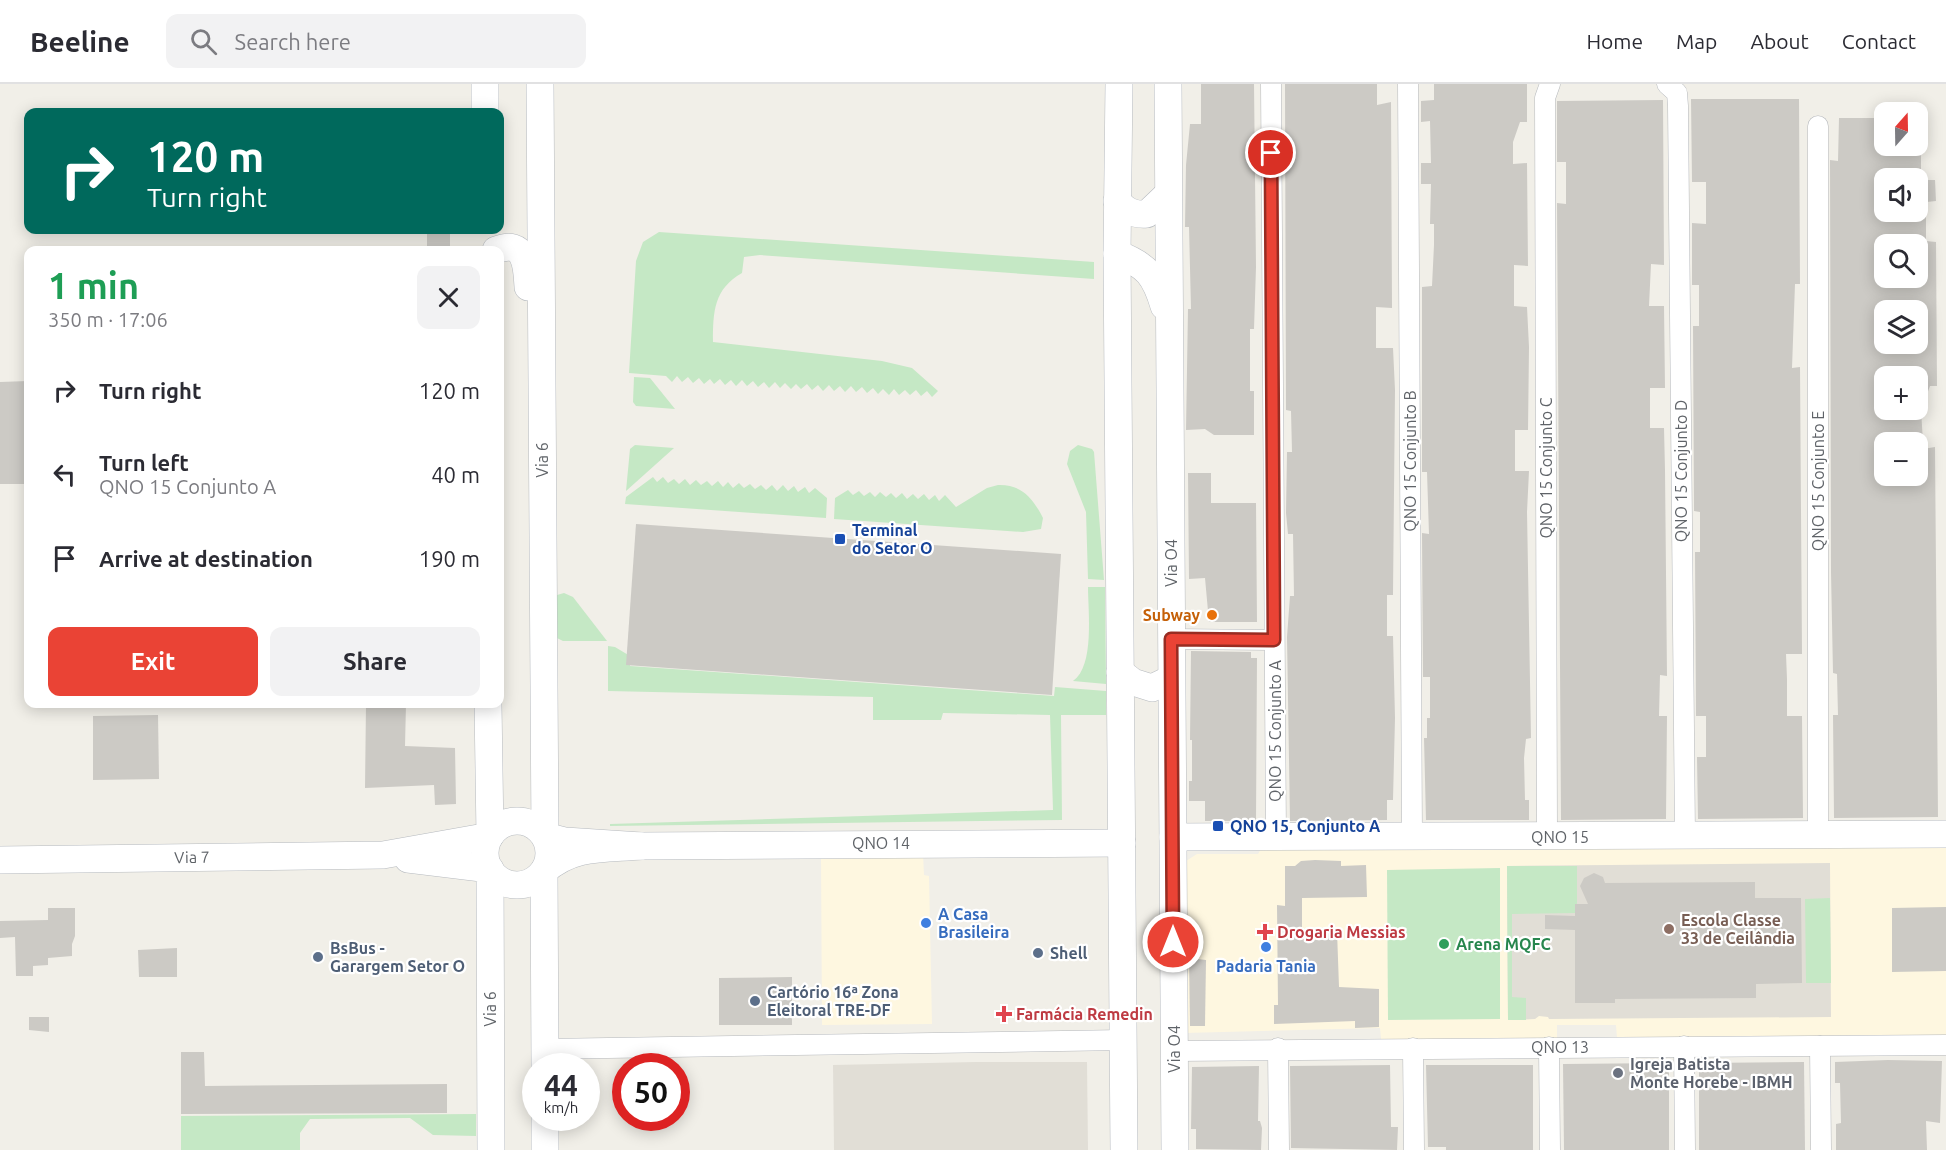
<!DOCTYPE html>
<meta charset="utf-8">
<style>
:root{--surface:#fff;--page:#f2f2f3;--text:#2b2b33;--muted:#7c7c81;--line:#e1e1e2;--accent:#ea4335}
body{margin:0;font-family:Ubuntu,sans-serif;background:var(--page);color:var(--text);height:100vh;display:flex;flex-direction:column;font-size:22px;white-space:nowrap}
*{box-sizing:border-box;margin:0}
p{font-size:20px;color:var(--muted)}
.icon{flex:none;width:33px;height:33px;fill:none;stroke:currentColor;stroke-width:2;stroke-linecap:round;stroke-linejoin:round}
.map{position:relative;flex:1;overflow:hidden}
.panel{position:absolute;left:24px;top:162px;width:480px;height:462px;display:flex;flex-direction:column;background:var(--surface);border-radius:12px;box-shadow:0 3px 15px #0003}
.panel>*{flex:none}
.top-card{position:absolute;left:24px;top:24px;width:480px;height:126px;border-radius:12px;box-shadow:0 3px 15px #0003;background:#00695c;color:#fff;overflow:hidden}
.needle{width:39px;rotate:20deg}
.controls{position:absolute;left:1874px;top:18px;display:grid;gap:12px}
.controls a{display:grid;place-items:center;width:54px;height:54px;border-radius:12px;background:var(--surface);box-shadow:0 3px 15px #0003;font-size:30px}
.speed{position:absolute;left:522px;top:969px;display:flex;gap:12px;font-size:30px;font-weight:700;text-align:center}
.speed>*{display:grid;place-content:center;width:78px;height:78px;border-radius:50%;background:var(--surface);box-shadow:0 3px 15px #0003;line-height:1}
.speed small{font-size:15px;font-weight:400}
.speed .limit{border:9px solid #d22;background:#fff;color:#111}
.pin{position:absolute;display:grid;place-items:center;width:51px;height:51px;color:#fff;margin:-26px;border:3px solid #fff;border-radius:50%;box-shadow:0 2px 6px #0007}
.me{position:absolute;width:66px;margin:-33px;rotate:0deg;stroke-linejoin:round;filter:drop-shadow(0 0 4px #0008)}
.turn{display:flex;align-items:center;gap:21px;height:126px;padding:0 24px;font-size:27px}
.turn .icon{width:78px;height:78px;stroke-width:2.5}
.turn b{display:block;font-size:42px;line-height:51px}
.round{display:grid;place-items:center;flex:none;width:63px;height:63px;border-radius:12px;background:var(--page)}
.summary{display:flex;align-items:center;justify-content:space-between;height:102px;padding:0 24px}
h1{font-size:36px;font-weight:700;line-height:45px;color:#1e9e55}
.primary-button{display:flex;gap:12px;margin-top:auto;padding:12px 24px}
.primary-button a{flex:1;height:69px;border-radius:12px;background:var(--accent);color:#fff;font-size:24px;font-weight:700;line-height:69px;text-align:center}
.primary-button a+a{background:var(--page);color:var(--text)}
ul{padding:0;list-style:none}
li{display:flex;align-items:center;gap:18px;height:84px;padding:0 24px}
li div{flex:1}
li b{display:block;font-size:22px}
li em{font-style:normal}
header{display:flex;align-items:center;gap:36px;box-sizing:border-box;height:84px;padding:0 30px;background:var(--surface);border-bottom:2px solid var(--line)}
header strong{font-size:28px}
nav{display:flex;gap:33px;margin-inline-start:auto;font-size:21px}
.search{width:420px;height:54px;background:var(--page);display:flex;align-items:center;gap:15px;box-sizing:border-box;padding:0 21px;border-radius:12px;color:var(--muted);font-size:22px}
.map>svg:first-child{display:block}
</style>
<header>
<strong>Beeline</strong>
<div class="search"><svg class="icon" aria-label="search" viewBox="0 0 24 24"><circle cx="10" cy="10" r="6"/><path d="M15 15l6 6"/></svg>Search here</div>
<nav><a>Home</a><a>Map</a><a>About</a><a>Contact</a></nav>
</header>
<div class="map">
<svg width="1946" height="1066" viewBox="0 0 1946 1066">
<rect width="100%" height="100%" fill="#f1efe8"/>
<g fill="#fef7e0">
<polygon points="1946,760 1946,951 1617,954 1616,941 1557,941 1557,955 1381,955 1380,944 1184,949 1186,777 1197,770 1258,770 1261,765"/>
<polygon points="821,770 923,770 924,791 929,792 932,940 822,941"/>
</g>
<g fill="#e1ded6">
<polygon points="1830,779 1831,933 1549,935 1548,933 1539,932 1535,935 1508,936 1507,782"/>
<polygon points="976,978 1087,978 1088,1066 834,1066 833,981"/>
</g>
<g fill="#c5e8c5">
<path d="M659,148L1094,178V195L760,171L744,173L742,189C714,205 713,227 713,258L882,277L912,284L938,307L932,313L927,307L921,312L916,306L910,311L905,306L899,311L894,305L889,311L883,305L878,310L873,304L867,309L862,303L856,308L851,302L845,308L840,302L834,307L829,301L823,307L818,301L812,306L807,300L801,305L796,300L791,305L785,299L780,304L775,298L769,304L764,298L758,303L753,297L747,302L742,296L736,302L731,296L725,301L720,295L714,300L710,295L704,300L699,294L693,299L688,293L682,298L677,292L672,298L666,292L629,289L636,177L643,158Z"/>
<polygon points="634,293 650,294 675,325 636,322 633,318"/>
<polygon points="635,361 674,364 626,407 630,365"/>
<polygon points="1078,361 1092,365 1094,368 1104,496 1088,495 1086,428 1067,380 1070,367"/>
<polygon points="653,393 657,398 663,393 668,399 674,395 679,400 685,395 690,401 696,396 701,401 707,397 712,402 718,397 723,403 728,398 733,404 739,399 744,404 750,400 755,405 761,401 766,406 772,401 777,407 783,401 788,407 794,402 798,408 805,403 809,409 815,404 827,414 826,434 625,420 626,413"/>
<path d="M998,401C1021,400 1033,414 1043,434L1041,445L1023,448L834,435L835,414L848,406L853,411L859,407L864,412L870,408L875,413L880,408L886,413L891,409L896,414L902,409L907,415L913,410L918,415L924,410L929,416L935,411L939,417L945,411L956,423L987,404Z"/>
<path d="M1088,503H1105L1106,600L1073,597C1095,582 1088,527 1088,503Z"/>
<polygon points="564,509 573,513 607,557 563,557 557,554 557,511"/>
<polygon points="608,562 615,563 630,572 630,582 1054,612 1055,603 1106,607 1106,631 1061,631 1062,736 610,742 610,740 1053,726 1050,631 943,629 941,636 873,636 873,613 608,607"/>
<polygon points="1507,782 1577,782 1577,829 1512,830 1512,913 1526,914 1526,936 1508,936"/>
<polygon points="1500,784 1500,935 1388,936 1387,786"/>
<polygon points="1830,814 1831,899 1806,899 1805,815"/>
<polygon points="476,1030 476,1052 433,1051 410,1034 310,1035 300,1049 300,1066 181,1066 181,1032"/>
</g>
<g fill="#cccac5" fill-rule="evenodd">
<polygon points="1201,0 1254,0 1256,183 1254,245 1250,245 1250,307 1254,307 1254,351 1214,351 1205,345 1186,346 1188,225 1191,225 1189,143 1185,143 1186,81 1190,40 1201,40"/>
<polygon points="1285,0 1377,0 1377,21 1391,18 1392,224 1376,223 1376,264 1393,264 1395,306 1393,511 1387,511 1387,552 1393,552 1395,634 1393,716 1387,716 1387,736 1290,737 1287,553 1290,512 1294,512 1293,450 1288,450 1286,429 1287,368 1292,368 1291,327 1286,326"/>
<polygon points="1434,0 1527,0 1527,38 1520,38 1513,58 1513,80 1527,79 1528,182 1514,181 1514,222 1527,223 1529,263 1528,346 1515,346 1515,387 1529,387 1527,428 1531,654 1526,655 1524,674 1525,716 1529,716 1529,736 1426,736 1424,654 1427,654 1427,634 1430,634 1430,593 1423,593 1422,449 1429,450 1427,388 1422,388 1422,203 1432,202 1434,161 1434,140 1430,140 1431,100 1421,100 1421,79 1431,79 1430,37 1421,38 1421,17 1434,16"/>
<polygon points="1691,15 1799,15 1800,200 1795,200 1792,284 1800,283 1802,570 1786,570 1787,595 1787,632 1802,632 1803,734 1698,735 1697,673 1706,673 1706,632 1696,632 1695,468 1700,468 1700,428 1694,427 1693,242 1699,242 1699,201 1692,201 1692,139 1706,140 1706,98 1692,98"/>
<polygon points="1663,16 1664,181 1651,180 1649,222 1664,222 1665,304 1650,304 1650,344 1664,344 1665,386 1667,592 1660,591 1659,632 1667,632 1666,735 1561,736 1557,119 1566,120 1566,78 1557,78 1557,17"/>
<path d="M1839,34H1884V62H1921V94H1884V128H1926V157L1936,158L1937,302H1930L1921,326L1923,358H1884V392H1917V366L1935,363L1938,733L1834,734L1833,631H1838L1837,590L1833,589L1831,488L1830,76L1838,77ZM1884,160H1917V194H1884ZM1884,226H1917V260H1884ZM1884,292H1917V326H1884Z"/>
<polygon points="1917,96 1935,96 1936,117 1917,119"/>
<rect x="427" y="146" width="23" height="20"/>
<polygon points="28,297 28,400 0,400 0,298"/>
<polygon points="1188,389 1211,389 1211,419 1256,419 1257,538 1209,538 1205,494 1189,495"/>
<polygon points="636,440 1061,470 1052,611 626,581"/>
<polygon points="1191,567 1251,568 1251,574 1257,574 1256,737 1205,737 1205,717 1189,717 1189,697 1192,697 1192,656 1190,656"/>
<polygon points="366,620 406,620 405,662 455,664 456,720 435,721 434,701 365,704"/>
<polygon points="158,631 159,695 93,696 93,632"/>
<polygon points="1315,776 1341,777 1341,782 1366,781 1367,813 1302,814 1302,847 1337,847 1339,903 1379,905 1379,943 1355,944 1355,937 1274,940 1274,921 1278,921 1277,821 1285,822 1285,782 1295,782 1301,777"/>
<polygon points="1594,789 1603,793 1605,799 1755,798 1755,814 1801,814 1802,899 1756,900 1756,914 1615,915 1615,919 1575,919 1575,846 1545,845 1545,831 1575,832 1575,820 1588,820 1580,802 1584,794"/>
<polygon points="1946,823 1946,887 1892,888 1892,824"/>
<polygon points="48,824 75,824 75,852 72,860 72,872 48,874 48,881 33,882 33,892 16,892 15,853 0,854 0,837 48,836"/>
<polygon points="177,864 177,893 139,893 138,866"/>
<polygon points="1189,874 1206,876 1205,942 1190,942"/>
<polygon points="792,893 792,941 719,941 719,894"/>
<polygon points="29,933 49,933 49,948 29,946"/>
<polygon points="181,968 204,968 205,1002 447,1000 447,1029 181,1030"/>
<polygon points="1888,976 1942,977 1940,1039 1926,1037 1927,1066 1836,1066 1836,1040 1841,1039 1840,999 1835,999 1835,978"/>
<polygon points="1804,978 1805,1066 1699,1066 1699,979"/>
<polygon points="1669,979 1669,1066 1564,1066 1563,980"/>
<polygon points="1390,981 1391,1043 1398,1043 1397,1066 1291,1064 1290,982"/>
<polygon points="1426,981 1533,981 1533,1066 1446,1066 1446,1063 1428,1063"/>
<polygon points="1259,982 1258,1037 1260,1037 1262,1044 1261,1066 1196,1065 1196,1045 1191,1045 1192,983"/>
</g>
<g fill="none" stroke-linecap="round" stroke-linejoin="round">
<g stroke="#b5b8bc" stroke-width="21">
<g id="street">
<polyline points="1271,0 1276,754"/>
<polyline points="1408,0 1412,753"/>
<polyline points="1667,0 1677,9 1678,22 1685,751"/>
<polyline points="1818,42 1818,752"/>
<polyline points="1171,555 1274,556"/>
<polyline points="1547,753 1545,14 1550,0"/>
<polyline points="1684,962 1685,1066"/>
<polyline points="1820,962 1821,1066"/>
<polyline points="1549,963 1550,1066"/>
<polyline points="1278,964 1279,1066"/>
<polyline points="1413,964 1414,1066"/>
<polyline points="545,965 1123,956"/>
<polyline points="1174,967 1946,961"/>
</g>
</g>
<g stroke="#b6babf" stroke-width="28">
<g id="secondary">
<polyline points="485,0 485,28"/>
<polyline points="540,0 545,752 565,757 641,762"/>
<polyline points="1119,0 1117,170 1124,1066"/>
<polyline points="1168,0 1175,1066"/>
<path d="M1117,117C1126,127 1133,131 1147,130L1168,110"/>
<path d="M496,166C526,154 527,183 528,203"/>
<path d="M1117,170C1147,181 1155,192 1164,222"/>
<polyline points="1120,588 1133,598 1152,604 1171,595"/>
<circle cx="517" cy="769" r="32"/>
<polyline points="1173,753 1946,750"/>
<polyline points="408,775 490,785 491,1066"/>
<polyline points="0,776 383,771 490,752 488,620"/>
<path d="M545,982L544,787C573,761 604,765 641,762L1122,759"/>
<polyline points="545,1066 545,1034"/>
</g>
</g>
<use href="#street" stroke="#fff" stroke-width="20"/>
<use href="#secondary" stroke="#fff" stroke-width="27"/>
</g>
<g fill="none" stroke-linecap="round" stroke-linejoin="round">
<g stroke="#982c22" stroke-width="15">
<polyline id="route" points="1173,858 1171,555 1274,556 1271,69"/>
</g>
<use href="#route" stroke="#ea4335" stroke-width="10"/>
</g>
<g fill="#1a4fb4" stroke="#fff" stroke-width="2">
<rect x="834" y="449" width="12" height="12" rx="3"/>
<rect x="1212" y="736" width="12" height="12" rx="3"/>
</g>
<circle fill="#e8710a" stroke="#fff" stroke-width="2" cx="1212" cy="531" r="6"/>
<g fill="#3f7fe0" stroke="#fff" stroke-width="2">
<circle cx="926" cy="839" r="6"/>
<circle cx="1266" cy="863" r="6"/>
</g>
<circle fill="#8d6e63" stroke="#fff" stroke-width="2" cx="1669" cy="845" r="6"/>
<g fill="#e0444e" stroke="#fff" stroke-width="2">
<path d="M1262 839h6v6h6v6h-6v6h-6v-6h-6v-6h6z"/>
<path d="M1001 921h6v6h6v6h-6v6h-6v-6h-6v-6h6z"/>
</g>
<circle fill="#2e9e5b" stroke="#fff" stroke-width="2" cx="1444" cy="860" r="6"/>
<g fill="#5c6f8a" stroke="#fff" stroke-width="2">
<circle cx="1038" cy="869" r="6"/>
<circle cx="318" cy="873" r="6"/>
<circle cx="755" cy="917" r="6"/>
</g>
<circle fill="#6b7280" stroke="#fff" stroke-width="2" cx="1618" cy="989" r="6"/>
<g text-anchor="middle" stroke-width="4.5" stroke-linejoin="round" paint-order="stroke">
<g font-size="16" fill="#5f6368" stroke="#fff">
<text transform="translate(542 376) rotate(-90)" y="6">Via 6</text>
<text transform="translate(1410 377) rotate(-90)" y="6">QNO 15 Conjunto B</text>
<text transform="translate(1546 384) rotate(-90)" y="6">QNO 15 Conjunto C</text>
<text transform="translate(1681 387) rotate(-90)" y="6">QNO 15 Conjunto D</text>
<text transform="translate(1818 397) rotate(-90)" y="6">QNO 15 Conjunto E</text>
<text transform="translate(1171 479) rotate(-90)" y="6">Via O4</text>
<text transform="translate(1275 647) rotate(-90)" y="6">QNO 15 Conjunto A</text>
<text x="1560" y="759">QNO 15</text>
<text x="881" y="765">QNO 14</text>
<text transform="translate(192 773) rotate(-1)" y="6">Via 7</text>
<text transform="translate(490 925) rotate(-90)" y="6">Via 6</text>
<text x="1560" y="969">QNO 13</text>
<text transform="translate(1174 965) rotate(-90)" y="6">Via O4</text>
</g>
<g font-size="16" font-weight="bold" fill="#164399" stroke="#fff" text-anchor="start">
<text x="852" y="452">Terminal<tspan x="852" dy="18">do Setor O</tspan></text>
<text x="1230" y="748">QNO 15, Conjunto A</text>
</g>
<g font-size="16" font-weight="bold" fill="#c56008" stroke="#fff" text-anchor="end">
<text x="1200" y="537">Subway</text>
</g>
<g font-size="16" font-weight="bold" fill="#366cbe" stroke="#fff" text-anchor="start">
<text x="938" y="836">A Casa<tspan x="938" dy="18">Brasileira</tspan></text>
<text x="1266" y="888" text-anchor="middle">Padaria Tania</text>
</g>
<g font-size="16" font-weight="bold" fill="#785e54" stroke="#fff" text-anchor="start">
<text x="1681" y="842">Escola Classe<tspan x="1681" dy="18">33 de Ceilândia</tspan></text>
</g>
<g font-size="16" font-weight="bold" fill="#be3a42" stroke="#fff" text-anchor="start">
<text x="1277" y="854">Drogaria Messias</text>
<text x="1016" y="936">Farmácia Remedin</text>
</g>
<g font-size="16" font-weight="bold" fill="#27864d" stroke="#fff" text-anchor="start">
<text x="1456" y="866">Arena MQFC</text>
</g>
<g font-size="16" font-weight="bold" fill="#4e5e75" stroke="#fff" text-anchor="start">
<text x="330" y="870">BsBus -<tspan x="330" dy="18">Garargem Setor O</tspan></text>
<text x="1050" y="875">Shell</text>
<text x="767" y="914">Cartório 16ª Zona<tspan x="767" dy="18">Eleitoral TRE-DF</tspan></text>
</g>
<g font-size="16" font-weight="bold" fill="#5b616d" stroke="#fff" text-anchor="start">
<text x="1630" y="986">Igreja Batista<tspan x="1630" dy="18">Monte Horebe - IBMH</tspan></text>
</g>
</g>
</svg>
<div class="controls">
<a><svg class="needle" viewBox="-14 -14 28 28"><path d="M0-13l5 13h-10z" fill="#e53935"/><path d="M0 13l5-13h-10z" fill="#7c7c81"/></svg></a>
<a><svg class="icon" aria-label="sound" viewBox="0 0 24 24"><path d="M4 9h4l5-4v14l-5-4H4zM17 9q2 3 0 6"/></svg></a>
<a><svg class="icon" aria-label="search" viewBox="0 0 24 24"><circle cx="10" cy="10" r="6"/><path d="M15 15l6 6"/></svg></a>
<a><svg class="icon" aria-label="layers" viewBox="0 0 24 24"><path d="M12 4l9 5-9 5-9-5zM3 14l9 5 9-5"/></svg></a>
<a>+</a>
<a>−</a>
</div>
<div class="speed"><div>44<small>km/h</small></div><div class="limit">50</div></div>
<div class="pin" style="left:1271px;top:69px;background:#d93025"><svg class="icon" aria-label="arrive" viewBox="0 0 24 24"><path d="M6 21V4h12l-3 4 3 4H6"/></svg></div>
<svg class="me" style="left:1173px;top:858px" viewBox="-20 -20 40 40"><circle r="17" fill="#ea4335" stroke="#fff" stroke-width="3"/><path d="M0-11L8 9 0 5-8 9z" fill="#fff"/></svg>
<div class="top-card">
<div class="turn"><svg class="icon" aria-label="right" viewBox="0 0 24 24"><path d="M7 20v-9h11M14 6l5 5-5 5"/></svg><div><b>120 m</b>Turn right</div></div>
</div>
<section class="panel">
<div class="summary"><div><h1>1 min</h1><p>350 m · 17:06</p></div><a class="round"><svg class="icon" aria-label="close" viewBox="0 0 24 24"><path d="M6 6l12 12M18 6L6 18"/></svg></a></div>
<ul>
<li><svg class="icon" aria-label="right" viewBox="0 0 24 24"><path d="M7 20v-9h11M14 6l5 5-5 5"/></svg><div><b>Turn right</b></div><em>120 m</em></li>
<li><svg class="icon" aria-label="left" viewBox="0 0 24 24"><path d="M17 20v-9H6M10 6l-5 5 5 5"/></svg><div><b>Turn left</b><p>QNO 15 Conjunto A</p></div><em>40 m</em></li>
<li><svg class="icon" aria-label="arrive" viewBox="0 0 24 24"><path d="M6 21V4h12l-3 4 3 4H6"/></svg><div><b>Arrive at destination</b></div><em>190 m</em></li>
</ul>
<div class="primary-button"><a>Exit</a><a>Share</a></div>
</section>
</div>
